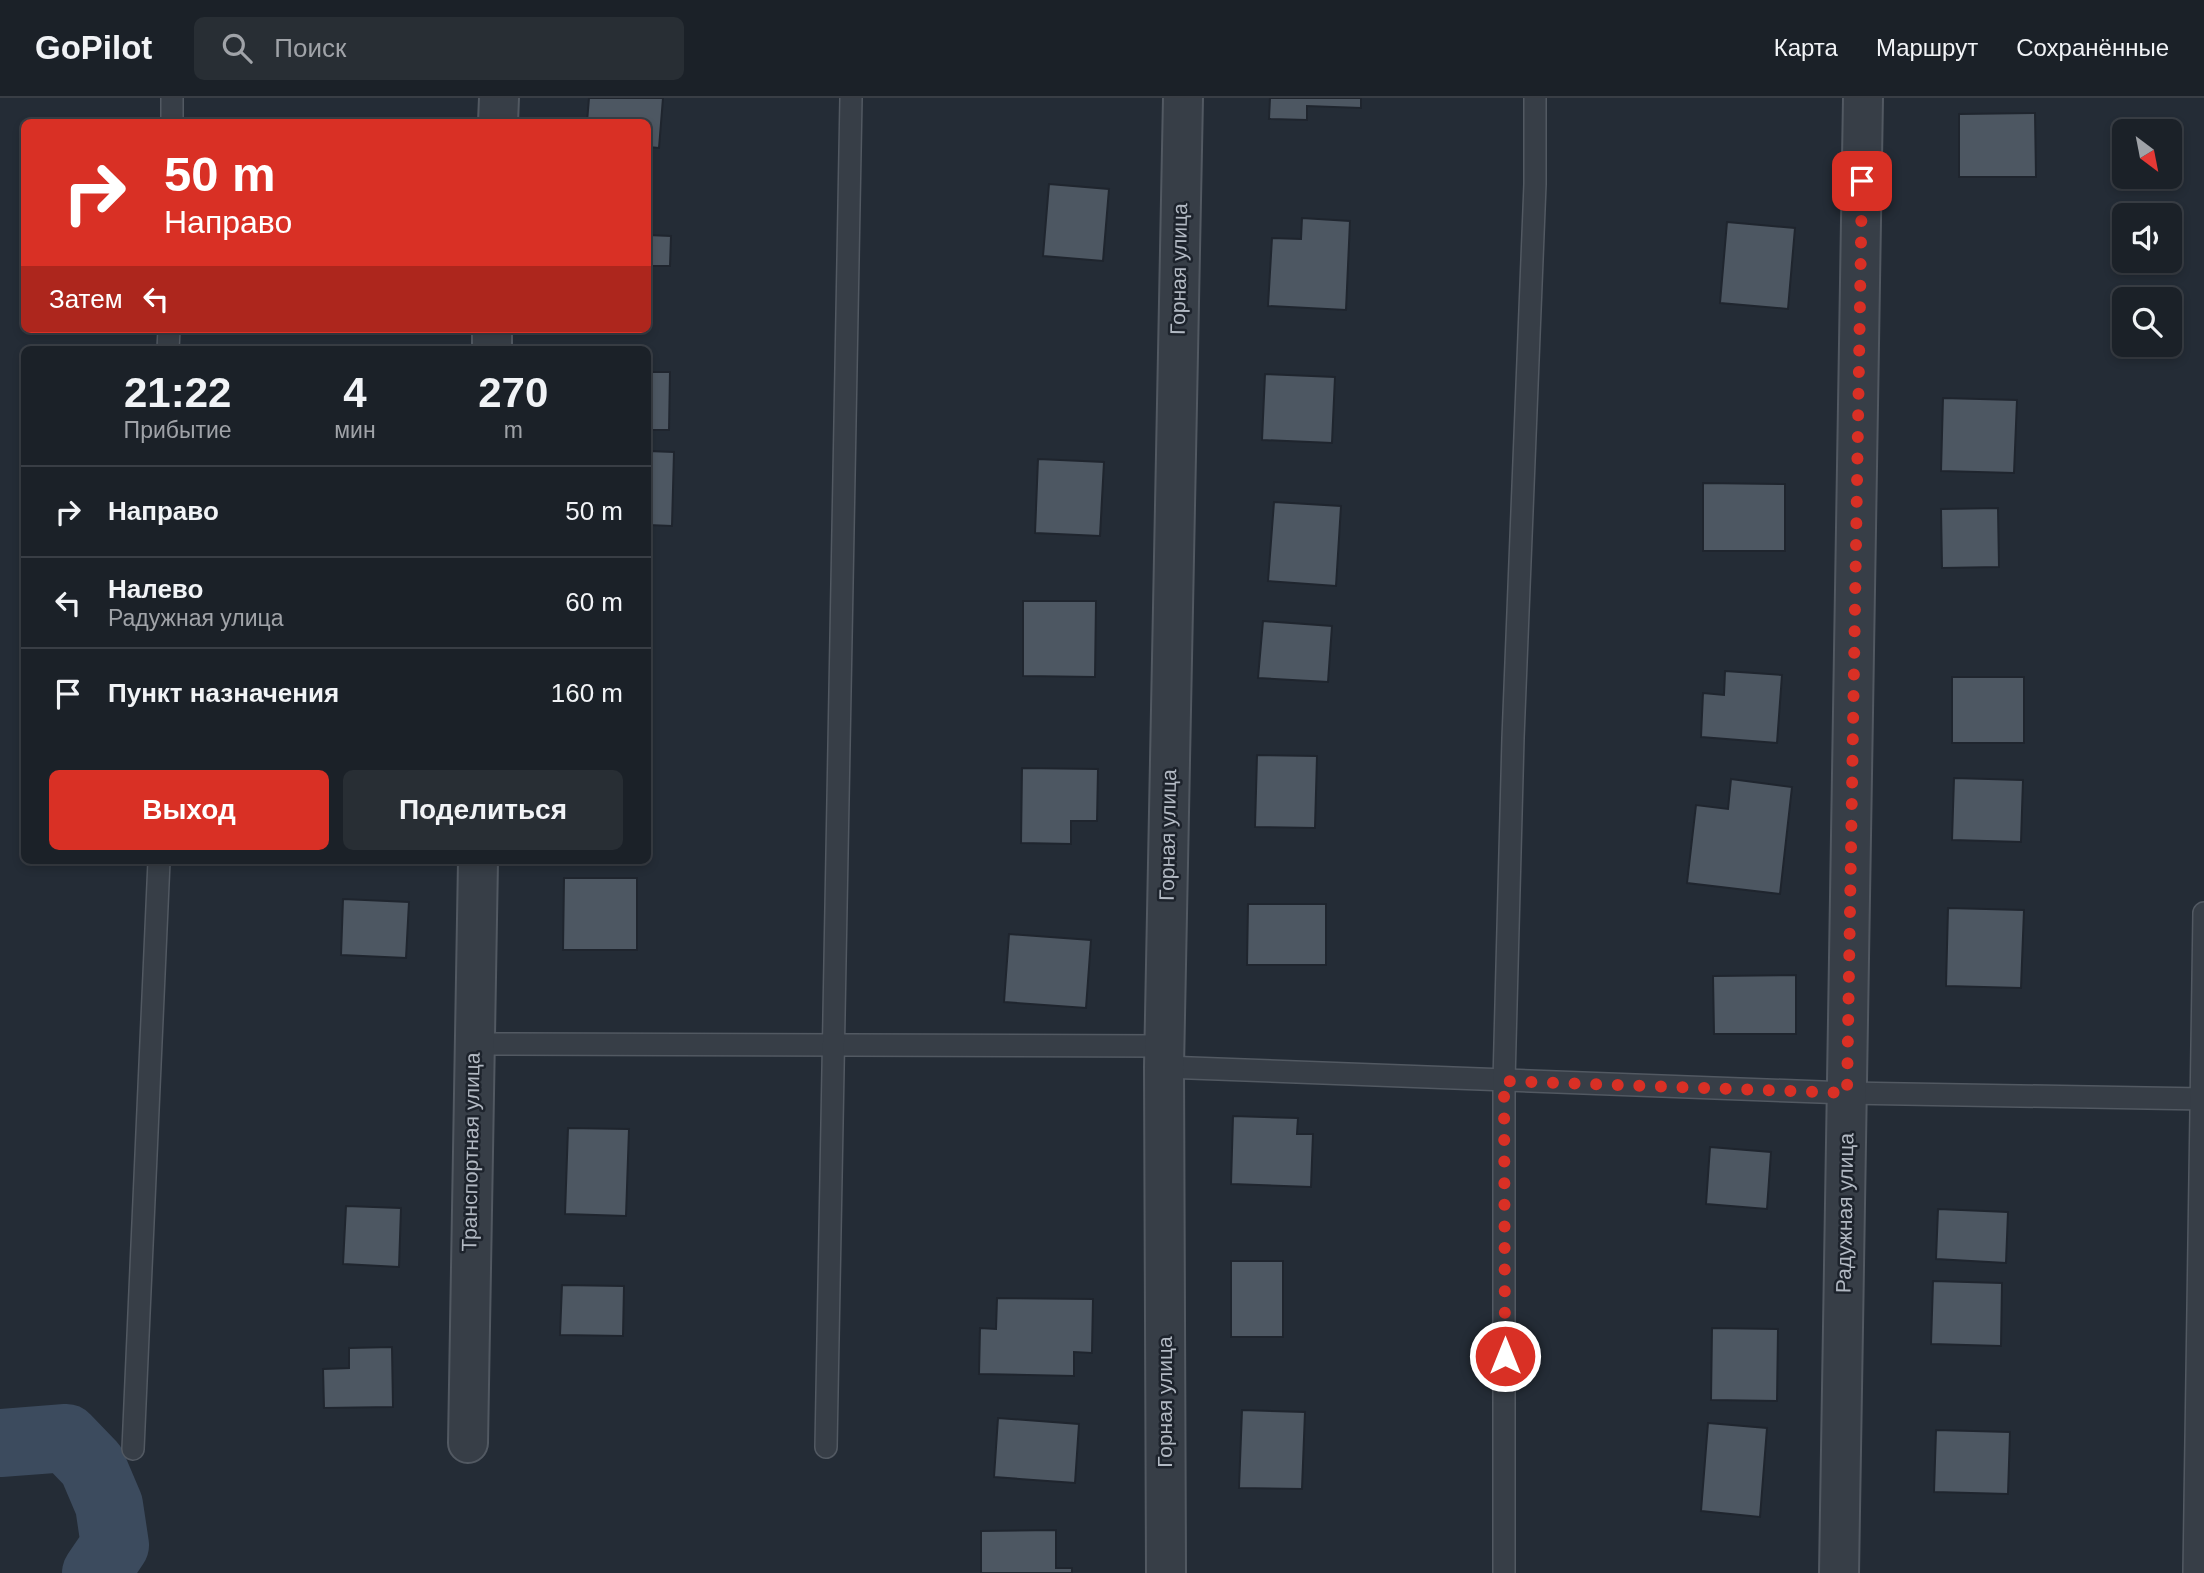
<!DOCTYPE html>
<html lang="ru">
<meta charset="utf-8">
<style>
:root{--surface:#1b2128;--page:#282e34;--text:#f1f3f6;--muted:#a0a3a8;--line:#393e45;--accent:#d93025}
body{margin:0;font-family:Helvetica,sans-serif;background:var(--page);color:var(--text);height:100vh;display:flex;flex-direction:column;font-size:26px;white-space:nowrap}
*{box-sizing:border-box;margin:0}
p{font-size:23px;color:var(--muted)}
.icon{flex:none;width:38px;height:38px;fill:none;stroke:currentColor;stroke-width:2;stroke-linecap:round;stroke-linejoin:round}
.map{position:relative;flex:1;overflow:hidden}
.details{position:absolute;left:21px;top:248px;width:630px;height:518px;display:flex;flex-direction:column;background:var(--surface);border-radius:10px;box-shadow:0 4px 10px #0003,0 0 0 2px var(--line)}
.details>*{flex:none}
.banner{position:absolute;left:21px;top:21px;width:630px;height:214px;border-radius:10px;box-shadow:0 4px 10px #0003,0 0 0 2px var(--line);background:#d93025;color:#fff;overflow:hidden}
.needle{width:46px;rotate:148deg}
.controls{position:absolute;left:2112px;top:21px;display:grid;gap:14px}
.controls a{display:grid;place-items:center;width:70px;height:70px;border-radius:10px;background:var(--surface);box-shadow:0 4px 10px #0003,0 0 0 2px var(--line);font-size:35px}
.pin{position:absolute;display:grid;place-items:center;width:60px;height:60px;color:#fff;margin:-30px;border-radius:14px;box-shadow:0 4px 10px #0006}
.me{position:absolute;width:77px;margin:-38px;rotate:0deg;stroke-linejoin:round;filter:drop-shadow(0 0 5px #0008)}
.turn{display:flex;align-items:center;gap:24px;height:147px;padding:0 28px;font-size:32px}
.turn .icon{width:91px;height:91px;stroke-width:2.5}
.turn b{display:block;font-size:49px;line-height:60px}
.then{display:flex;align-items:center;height:66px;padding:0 28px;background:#0003;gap:14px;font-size:26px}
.eta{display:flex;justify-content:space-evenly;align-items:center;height:119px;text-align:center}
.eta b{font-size:42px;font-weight:800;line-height:49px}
.cta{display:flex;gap:14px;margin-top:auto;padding:14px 28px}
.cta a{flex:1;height:80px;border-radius:10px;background:var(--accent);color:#fff;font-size:28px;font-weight:800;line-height:80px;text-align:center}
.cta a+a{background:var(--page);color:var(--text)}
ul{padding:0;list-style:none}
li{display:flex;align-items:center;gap:21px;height:91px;padding:0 28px;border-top:2px solid var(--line)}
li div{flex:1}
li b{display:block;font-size:26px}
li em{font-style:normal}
header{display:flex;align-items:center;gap:42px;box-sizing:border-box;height:98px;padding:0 35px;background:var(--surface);border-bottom:2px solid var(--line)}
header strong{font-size:33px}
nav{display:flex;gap:38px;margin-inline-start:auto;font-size:24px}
.search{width:490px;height:63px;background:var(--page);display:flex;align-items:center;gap:18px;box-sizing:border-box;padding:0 24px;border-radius:10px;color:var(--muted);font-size:26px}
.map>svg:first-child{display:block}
</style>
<header>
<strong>GoPilot</strong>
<div class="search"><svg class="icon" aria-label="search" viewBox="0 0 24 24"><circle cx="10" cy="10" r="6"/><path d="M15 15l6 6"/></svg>Поиск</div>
<nav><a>Карта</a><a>Маршрут</a><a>Сохранённые</a></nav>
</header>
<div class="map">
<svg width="2204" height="1475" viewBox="0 0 2204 1475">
<rect width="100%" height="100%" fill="#242c36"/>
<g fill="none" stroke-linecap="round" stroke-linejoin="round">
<polyline stroke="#3c4b5e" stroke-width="68" points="0,1345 66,1340 92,1367 109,1407 115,1447 96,1475"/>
</g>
<g fill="#4d5762" stroke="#1f252e" stroke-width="2">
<polygon points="589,0 663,0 659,50 648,49 648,24 587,24"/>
<polygon points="1270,0 1361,0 1361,10 1307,8 1307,22 1269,21"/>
<polygon points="2035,15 2036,79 1959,79 1959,16"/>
<polygon points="1049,86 1109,91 1103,163 1043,158"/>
<polygon points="1302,120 1350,123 1346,212 1268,208 1272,140 1301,141"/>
<polygon points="1727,124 1795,130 1788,211 1720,205"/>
<polygon points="648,137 671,138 670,168 652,168 652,189 648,189"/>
<polygon points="648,274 670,274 669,332 648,332"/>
<polygon points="1265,276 1335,279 1332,345 1262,342"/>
<polygon points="1943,300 2017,302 2014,375 1941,373"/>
<polygon points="648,353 674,354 672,428 648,427"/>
<polygon points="1038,361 1104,364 1100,438 1035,435"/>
<polygon points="1703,385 1785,386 1785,453 1703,453"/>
<polygon points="1274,404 1341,408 1336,488 1268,483"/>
<polygon points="1998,410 1999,469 1942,470 1941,411"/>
<polygon points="1023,503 1096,503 1095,579 1023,578"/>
<polygon points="1263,523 1332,528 1328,584 1258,580"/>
<polygon points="1725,573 1782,577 1777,645 1701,639 1703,595 1724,597"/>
<rect x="1952" y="579" width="72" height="66"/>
<polygon points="1257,657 1317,658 1315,730 1255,729"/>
<polygon points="1022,670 1098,671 1097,723 1071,723 1071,746 1021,745"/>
<polygon points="1954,680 2023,682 2021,744 1952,742"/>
<polygon points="1731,681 1792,689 1780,796 1687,785 1696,707 1728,711"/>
<polygon points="564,780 637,780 637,852 563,852"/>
<polygon points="343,801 409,804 406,860 341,857"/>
<polygon points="1248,806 1326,806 1326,867 1247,867"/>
<polygon points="1948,810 2024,812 2021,890 1946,888"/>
<polygon points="1009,836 1091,842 1086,910 1004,904"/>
<polygon points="1796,877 1796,936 1714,936 1713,878"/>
<polygon points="1233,1018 1298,1020 1297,1036 1313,1036 1311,1089 1231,1086"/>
<polygon points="568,1030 629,1031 626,1118 565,1116"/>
<polygon points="1710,1049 1771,1054 1767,1111 1706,1106"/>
<polygon points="346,1108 401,1110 399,1169 343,1166"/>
<polygon points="1938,1111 2008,1114 2006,1165 1936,1161"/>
<rect x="1231" y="1163" width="52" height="76"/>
<polygon points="1933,1183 2002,1185 2001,1248 1931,1246"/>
<polygon points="562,1187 624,1188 623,1238 560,1237"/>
<polygon points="997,1200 1093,1201 1092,1255 1074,1254 1074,1278 979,1276 980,1230 996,1231"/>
<polygon points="1712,1230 1778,1231 1777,1303 1711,1302"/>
<polygon points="392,1249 393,1309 324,1310 323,1271 349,1270 349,1250"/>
<polygon points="1242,1312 1305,1314 1302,1391 1239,1390"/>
<polygon points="998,1320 1079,1326 1075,1385 994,1379"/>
<polygon points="1708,1325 1767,1330 1760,1419 1701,1413"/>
<polygon points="1936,1332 2010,1334 2008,1396 1934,1394"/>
<polygon points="1056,1432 1056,1470 1072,1470 1072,1475 981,1475 981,1433"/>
</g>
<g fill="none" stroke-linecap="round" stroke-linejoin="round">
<g stroke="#525962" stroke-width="24">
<g id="lane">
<polyline points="172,24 172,0"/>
<polyline points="168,252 169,231"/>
<polyline points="472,946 1164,948"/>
<polyline points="1164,969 1847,995 2204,1001"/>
<polyline points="826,1349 851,0"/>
<polyline points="133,1351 159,763"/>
<polyline points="1504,1475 1504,983 1513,640 1535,86 1535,0"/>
<polyline points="2194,1475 2204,815"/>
</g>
</g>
<g stroke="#525962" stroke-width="42">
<g id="street">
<polyline points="498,24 499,0"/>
<polyline points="492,252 492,231"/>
<polyline points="468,1345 478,763"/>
<polyline points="1166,1475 1164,969 1183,0"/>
<polyline points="1839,1475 1863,0"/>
</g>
</g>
<use href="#lane" stroke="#373e47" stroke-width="21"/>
<use href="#street" stroke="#373e47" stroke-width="38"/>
</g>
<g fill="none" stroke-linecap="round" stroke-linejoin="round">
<polyline stroke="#d93025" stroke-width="12" stroke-dasharray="0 21.6" points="1505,1258 1504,983 1847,995 1862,83"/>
</g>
<g text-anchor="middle" stroke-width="5" stroke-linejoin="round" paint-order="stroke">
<g font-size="21" fill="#b2b9c3" stroke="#1d232c">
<text transform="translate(1179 171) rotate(-89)" y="7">Горная улица</text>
<text transform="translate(1168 737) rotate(-89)" y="7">Горная улица</text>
<text transform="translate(471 1054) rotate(-89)" y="7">Транспортная улица</text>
<text transform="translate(1845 1115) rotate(-89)" y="7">Радужная улица</text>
<text transform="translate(1165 1304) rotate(-90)" y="7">Горная улица</text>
</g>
</g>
</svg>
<div class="controls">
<a><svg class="needle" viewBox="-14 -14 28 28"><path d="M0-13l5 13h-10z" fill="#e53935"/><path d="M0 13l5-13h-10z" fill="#a0a3a8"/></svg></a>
<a><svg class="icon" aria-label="sound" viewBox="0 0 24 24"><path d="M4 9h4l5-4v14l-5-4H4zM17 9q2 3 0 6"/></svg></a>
<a><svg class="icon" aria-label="search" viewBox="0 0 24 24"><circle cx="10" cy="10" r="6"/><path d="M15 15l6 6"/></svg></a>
</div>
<div class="pin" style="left:1862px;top:83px;background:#d93025"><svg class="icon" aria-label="arrive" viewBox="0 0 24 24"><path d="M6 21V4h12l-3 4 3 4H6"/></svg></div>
<svg class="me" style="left:1505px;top:1258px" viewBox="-20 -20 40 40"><circle r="17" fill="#d93025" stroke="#fff" stroke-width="3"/><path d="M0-11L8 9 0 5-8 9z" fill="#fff"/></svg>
<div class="banner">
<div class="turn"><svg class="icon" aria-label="right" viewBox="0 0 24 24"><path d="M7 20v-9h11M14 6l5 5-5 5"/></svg><div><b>50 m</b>Направо</div></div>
<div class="then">Затем<svg class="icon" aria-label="left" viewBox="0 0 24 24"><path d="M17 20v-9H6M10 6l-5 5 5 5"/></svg></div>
</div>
<section class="details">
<div class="eta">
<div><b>21:22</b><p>Прибытие</p></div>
<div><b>4</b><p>мин</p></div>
<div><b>270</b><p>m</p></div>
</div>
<ul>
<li><svg class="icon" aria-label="right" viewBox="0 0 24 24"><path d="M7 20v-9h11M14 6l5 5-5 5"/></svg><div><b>Направо</b></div><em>50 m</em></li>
<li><svg class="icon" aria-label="left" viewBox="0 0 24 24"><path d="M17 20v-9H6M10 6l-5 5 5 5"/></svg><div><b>Налево</b><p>Радужная улица</p></div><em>60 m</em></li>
<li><svg class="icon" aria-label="arrive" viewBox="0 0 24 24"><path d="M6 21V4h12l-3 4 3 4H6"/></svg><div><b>Пункт назначения</b></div><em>160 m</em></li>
</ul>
<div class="cta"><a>Выход</a><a>Поделиться</a></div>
</section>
</div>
